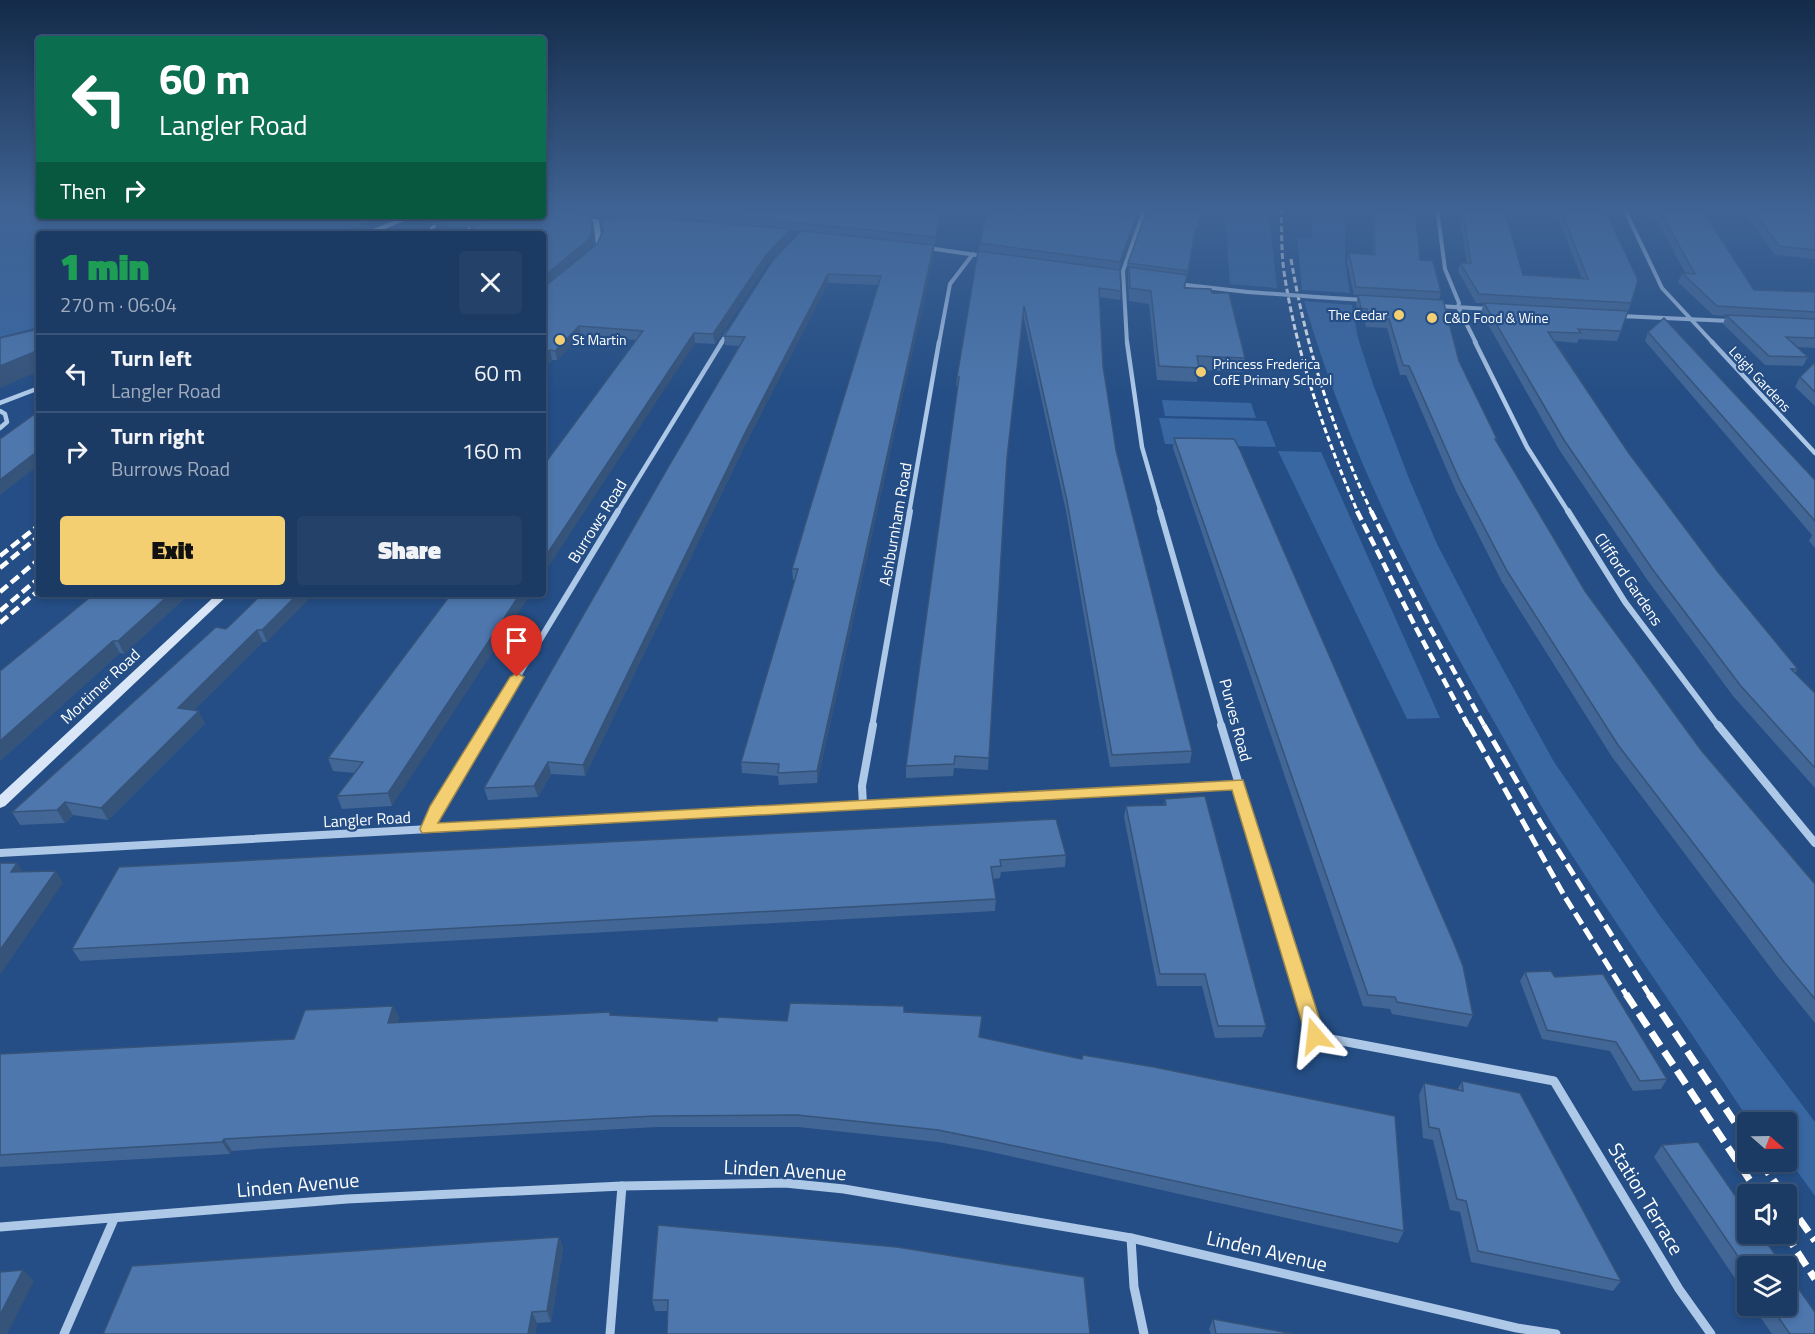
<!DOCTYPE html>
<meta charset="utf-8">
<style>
:root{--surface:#1b3a64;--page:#24416a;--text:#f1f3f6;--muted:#a0adbf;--line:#395478;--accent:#f3cf72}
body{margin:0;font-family:"Titillium Web",sans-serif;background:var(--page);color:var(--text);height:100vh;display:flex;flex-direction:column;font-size:22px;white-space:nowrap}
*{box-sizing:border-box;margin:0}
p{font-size:20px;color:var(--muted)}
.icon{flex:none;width:33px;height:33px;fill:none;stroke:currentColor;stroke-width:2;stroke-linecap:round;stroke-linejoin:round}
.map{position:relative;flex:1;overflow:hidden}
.details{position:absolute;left:36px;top:231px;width:510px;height:366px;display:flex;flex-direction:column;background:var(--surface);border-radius:6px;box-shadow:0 3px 9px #0003,0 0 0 2px var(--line)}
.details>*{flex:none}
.banner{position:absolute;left:36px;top:36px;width:510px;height:183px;border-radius:6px;box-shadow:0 3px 9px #0003,0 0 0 2px var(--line);background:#0b6e4f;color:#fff;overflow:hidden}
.needle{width:39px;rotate:110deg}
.buttons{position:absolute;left:1737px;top:1112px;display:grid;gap:12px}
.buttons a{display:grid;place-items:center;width:60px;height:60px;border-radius:6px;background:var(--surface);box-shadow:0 3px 9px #0003,0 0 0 2px var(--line);font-size:30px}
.pin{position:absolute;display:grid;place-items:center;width:51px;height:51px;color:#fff;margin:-62px -26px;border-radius:50% 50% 50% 0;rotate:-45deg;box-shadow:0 0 6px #0007}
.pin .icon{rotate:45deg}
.me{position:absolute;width:66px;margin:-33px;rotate:343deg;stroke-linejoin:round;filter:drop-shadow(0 0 4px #0008)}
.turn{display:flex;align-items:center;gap:21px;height:126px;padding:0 24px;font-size:27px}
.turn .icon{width:78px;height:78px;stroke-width:2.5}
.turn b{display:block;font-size:42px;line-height:51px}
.then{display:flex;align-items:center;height:57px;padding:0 24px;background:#0003;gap:12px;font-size:22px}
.round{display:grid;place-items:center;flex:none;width:63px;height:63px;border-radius:6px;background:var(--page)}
.summary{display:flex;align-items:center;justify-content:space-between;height:102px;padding:0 24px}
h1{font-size:36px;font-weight:800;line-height:45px;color:#1e9e55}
.button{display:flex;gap:12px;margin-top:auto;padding:12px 24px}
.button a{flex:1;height:69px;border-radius:6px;background:var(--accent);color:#111;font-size:24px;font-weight:800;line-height:69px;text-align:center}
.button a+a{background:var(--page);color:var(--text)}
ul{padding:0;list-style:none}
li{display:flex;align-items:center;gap:18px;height:78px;padding:0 24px;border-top:2px solid var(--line)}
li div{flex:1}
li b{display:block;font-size:22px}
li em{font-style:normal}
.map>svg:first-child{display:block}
</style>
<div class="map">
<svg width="1815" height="1334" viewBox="0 0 1815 1334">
<rect width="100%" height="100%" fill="#244e85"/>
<g fill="#3967a2">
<polygon points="0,208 39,208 39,216 382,216 336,234 39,234 39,327 0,337"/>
<polygon points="1224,208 1272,209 1271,218 1267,221 1270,222 1277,288 1230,284"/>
<polygon points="1312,208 1345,208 1345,262 1350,293 1302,290 1297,237 1312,238"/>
<polygon points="480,217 489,228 488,229 425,224"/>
<path d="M1304,301L1352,305L1358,338L1373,384L1408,476L1437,544L1488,642L1554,762L1660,916L1815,1122V1196L1787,1157L1786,1122H1761L1757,1116H1746C1684,1021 1618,928 1557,832C1534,795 1514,756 1492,718C1416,585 1347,449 1304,301Z"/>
<polygon points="1162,400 1251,403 1256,418 1165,416"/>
<polygon points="1159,418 1266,421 1276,447 1165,444"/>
<polygon points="1278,451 1321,452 1440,718 1407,719"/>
</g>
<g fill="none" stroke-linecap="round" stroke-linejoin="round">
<g stroke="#aec8e8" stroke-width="4">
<polyline points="1437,208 1445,269 1459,303 1458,307 1476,343"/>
<polyline points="1624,208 1662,288 1713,343"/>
<polyline points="574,215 593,208"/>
<polyline points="928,248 983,256"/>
<polyline points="1177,284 1248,292"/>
<polyline points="1317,297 1364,300"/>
<polyline points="1437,306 1490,309"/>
<polyline points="1620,316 1730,321"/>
<polyline points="721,343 728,332"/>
<polyline points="939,343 950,284 973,254"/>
<polyline points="1127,343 1123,271 1145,208"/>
</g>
<g stroke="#aec8e8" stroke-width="4.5">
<polyline points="1127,342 1142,447 1161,513"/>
<polyline points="1475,342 1527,447 1569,513"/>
<polyline points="1712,342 1815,453"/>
<polyline points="0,403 39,388"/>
<polyline points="0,411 5,414 7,422 0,428"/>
<polyline points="617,513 722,342"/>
<polyline points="909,513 939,342"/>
</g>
<g stroke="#aec8e8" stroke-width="6">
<polyline points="1160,511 1222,727"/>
<polyline points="1568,511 1625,602 1719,727"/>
<polyline points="487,727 618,511"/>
<polyline points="872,727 910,511"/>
</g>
<g stroke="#aec8e8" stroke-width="8">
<polyline points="1221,725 1303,996"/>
<polyline points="1718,725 1815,843"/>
<polyline points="863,805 862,786 873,725"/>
<polyline points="428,829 436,810 488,725"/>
<polyline points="0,853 1238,784"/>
</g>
<g stroke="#aec8e8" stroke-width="9">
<polyline points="1302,994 1315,1036 1554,1081 1679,1289 1711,1334"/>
<polyline points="0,1227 347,1199 622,1186 785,1183 844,1189 1131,1238 1517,1328 1556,1334"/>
<polyline points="1131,1238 1134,1287 1144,1334"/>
<polyline points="64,1334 114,1219"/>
<polyline points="610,1334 622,1186"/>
</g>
<g fill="#d9e6f7" fill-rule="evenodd">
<polygon points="577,214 599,220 602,244 596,252 591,251 596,244 593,221 575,217 575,215"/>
<polygon points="217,594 229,594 5,806 0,808 0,795"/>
</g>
<polygon fill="#f1f6fe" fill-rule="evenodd" points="405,216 416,216 373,234 361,234"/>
<g stroke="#fff" stroke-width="3" stroke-dasharray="6 3" stroke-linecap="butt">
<path d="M1281,208C1282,229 1281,251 1284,272C1297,357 1325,435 1358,513"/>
<polyline points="423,234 436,225"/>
<polyline points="461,234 470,228"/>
<path d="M1291,259C1306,348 1333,431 1372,513"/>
</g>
<g stroke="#fff" stroke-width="4.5" stroke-dasharray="10 4.5" stroke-linecap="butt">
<polyline points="1357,511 1416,628 1469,727"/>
<polyline points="1371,511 1428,624 1485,727"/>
<polyline points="0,556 39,525"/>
<polyline points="0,568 39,536"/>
<polyline points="0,592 39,559"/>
<polyline points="0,611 39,578"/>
<polyline points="0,623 39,590"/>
</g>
<g stroke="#fff" stroke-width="5" stroke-dasharray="13 5" stroke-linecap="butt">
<polyline points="1469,725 1565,897 1627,996"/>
<polyline points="1484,725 1541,823 1650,996"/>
</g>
<g stroke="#fff" stroke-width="7" stroke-dasharray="16 7" stroke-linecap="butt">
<polyline points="1626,994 1759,1194"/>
<polyline points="1649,994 1748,1142"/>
<polyline points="1760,1161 1783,1194"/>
<polyline points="1786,1200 1815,1241"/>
<polyline points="1785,1233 1815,1279"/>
</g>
<polyline stroke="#aec8e8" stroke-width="4" points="1248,292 1317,297"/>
</g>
<g fill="#426695" fill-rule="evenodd">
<path d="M543,208H581L573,211L588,214L587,208H944L935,245H934V254L817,783L779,785L778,776L742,773L741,762L795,580H793L792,569L879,285L828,283L746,443L585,776L551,774L538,797L488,800L484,788L740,346L725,345L724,336L801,231L791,230V238L767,264L715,344L636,340L581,335L557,360H552L543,369V288L597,244L603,231L601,222L599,217L590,215L594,239L590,248ZM639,216L686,219L762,227Z"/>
<polygon points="1035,208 1141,208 1138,217"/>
<polygon points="1148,208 1205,208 1193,246 1185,288 1212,293 1245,358 1242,372 1199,370 1197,382 1157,380 1149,304 1129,301 1128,280 1128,263"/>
<polygon points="1372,208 1415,208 1420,260 1441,292 1439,300 1459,361 1497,439 1496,441 1585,591 1701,750 1815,884 1815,1023 1776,975 1612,757 1502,582 1456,491 1406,375 1400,375 1387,328 1366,327 1364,318 1359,317 1356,304 1358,295 1354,295 1347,262 1349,253 1373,255"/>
<polygon points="1458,208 1504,208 1523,275 1582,279 1554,208 1604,208 1631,303 1621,331 1617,341 1579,339 1577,343 1555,341 1628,452 1718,572 1798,669 1795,673 1815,693 1815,788 1733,696 1648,581 1560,451 1481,312 1484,303 1476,303 1458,271 1460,263 1467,263"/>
<polygon points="1650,208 1701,208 1754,290 1815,292 1815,348 1797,347 1808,357 1803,366 1765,365 1723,324 1726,316 1713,315 1678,282 1682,273 1686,274"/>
<polygon points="1741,208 1815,208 1815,259 1775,255"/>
<polygon points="1136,217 1135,225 1119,270 1121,291 1120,300 1099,297 1103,366 1116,450 1192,751 1190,763 1110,767 1066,511 1023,315 1006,468 988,770 954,768 953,776 906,778 906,766 958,386 956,386 957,377 979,251 980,243"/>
<polygon points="1648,332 1815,480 1815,548 1809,541 1812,535 1645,341"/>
<polygon points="1815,364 1815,406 1795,387 1800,377"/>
<polygon points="1174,438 1473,1015 1467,1027 1392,1014 1390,1009 1363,1006 1173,448"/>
<polygon points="94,594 189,594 124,654 120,653 0,761 0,671"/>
<polygon points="262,594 267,642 263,642 194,710 205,723 108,820 73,815 65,823 20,825 12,812 226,629"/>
<polygon points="451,594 392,806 342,809 337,796 355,773 333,771 328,758"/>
<polygon points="1165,799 1266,1026 1262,1037 1215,1038 1202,986 1157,986 1124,817 1126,806 1164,805"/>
<polygon points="1066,855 1065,867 1001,872 1000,878 993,879 996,899 995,911 80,961 72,949 119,867"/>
<polygon points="1525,972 1555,977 1667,1079 1661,1089 1633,1091 1610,1051 1542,1039 1520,981"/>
<polygon points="393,1006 399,1018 397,1023 611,1015 717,1021 787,1021 904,1012 980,1037 1404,1231 1398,1243 987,1151 938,1142 798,1127 658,1127 286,1147 232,1151 230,1154 0,1167 0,1054 294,1039"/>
<polygon points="1462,1081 1621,1281 1613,1291 1471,1262 1460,1212 1450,1210 1433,1140 1423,1138 1419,1095 1424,1083 1457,1090"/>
<polygon points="1662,1145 1748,1266 1748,1298 1654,1157"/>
<polygon points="559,1237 563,1248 551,1322 537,1323 535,1334 103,1334"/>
<polygon points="1084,1277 668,1311 655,1311 652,1300"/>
<polygon points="1752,1305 1786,1305 1815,1334 1772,1334"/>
<polygon points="1213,1319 1294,1334 1211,1334 1209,1329"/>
</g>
<g fill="#365379">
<polygon points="633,208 634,216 601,222 600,214"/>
<polygon points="942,208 944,208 935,245 936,237"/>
<polygon points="1204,208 1205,208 1204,211 1193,246 1186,279 1194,237"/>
<polygon points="1136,217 1135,225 1119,270 1120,262"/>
<polygon points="791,229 791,238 767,264 715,344 713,334 766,255"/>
<polygon points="592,230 594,239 590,248 543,288 543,277"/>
<polygon points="934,245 934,254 817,783 817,771"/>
<polygon points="828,274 828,283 746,443 585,776 583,765 745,433"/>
<polygon points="579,326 581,335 557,360 555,351"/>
<polygon points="694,333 695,343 543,575 543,560"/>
<polygon points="39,350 39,371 0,388 0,366"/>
<polygon points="550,350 552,360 543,369 543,357"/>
<polygon points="39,450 39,465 0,495 0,480"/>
<polygon points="170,594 189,594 124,654 118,641"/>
<polygon points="298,594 314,594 267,642 262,630"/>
<polygon points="520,594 531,594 392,806 388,793"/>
<polygon points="257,630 263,642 184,720 178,708"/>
<polygon points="113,641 120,653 0,761 0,741"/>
<polygon points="199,711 205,723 108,820 101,808"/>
<polygon points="548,762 551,774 538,797 534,786"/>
<polygon points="65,802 73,815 65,823 57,810"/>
<polygon points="17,863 25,875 11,872"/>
<polygon points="56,871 63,883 0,975 0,950"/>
<polygon points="393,1006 399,1018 393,1035 388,1023"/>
<polygon points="224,1139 232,1151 230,1154 222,1142"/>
<polygon points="559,1237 563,1248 551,1322 547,1311"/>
<polygon points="23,1270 34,1281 7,1334 0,1334 0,1315"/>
<polygon points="532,1312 537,1323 535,1334 528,1334"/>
</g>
<g fill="#4d77ad" stroke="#365379" stroke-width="1.5">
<polygon points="543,208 561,208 590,214 592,230 589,239 543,277 543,234 465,234 485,220 495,218 498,216 543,216"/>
<polygon points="594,208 632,208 600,214 597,209"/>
<polygon points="635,208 942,208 936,237 685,211"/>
<polygon points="987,208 1031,208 1136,217 1120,262 980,243"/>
<polygon points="1148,208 1204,208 1194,237 1188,271 1128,263"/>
<polygon points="1374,208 1415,208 1420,260 1433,261 1441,292 1356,287 1349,253 1375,255"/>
<polygon points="1462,208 1504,208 1523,275 1588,279 1560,208 1604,208 1638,280 1631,303 1479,294 1460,263 1471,263"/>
<polygon points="1658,208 1701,208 1754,290 1815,292 1815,312 1717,306 1682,273 1695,274"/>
<polygon points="1751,208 1815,208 1815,250 1779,246"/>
<polygon points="633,216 791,229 766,255 713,334 694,333 543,560 543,466 643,331 579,326 555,351 550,350 543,357 543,288 597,244 603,231 601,221"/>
<polygon points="801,231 934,245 817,771 778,773 779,764 741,762 798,569 792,569 810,508 881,276 828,274 745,433 583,765 548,762 534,786 484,788 670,464 745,337 724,336 773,260"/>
<polygon points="978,251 1120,270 1121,291 1099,288 1103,366 1109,404 1116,450 1192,751 1112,755 1067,501 1024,306 1007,458 989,758 955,756 954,764 906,766 959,377 957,377"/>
<polygon points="1129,267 1187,275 1184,288 1211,289 1212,293 1229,293 1245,358 1197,356 1199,368 1159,366 1151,291 1130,288"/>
<polygon points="1358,295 1443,300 1459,361 1497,439 1495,439 1585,591 1701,750 1815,884 1815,999 1785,963 1618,745 1507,571 1460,481 1409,366 1403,365 1389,319 1369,318 1367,309 1361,308"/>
<polygon points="1484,303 1628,311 1621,331 1578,329 1581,333 1548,332 1628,452 1718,572 1798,669 1791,669 1815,693 1815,768 1740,685 1653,570 1564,440"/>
<polygon points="1726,315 1815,319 1815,338 1786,337 1808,357 1769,356"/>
<polygon points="1664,318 1815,480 1815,521 1648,332"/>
<polygon points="39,329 39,350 0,366 0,338"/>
<polygon points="1814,363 1815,364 1815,392 1800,377"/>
<polygon points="39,411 39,450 0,480 0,439"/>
<polygon points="1174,438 1234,439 1240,450 1454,943 1463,966 1473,1015 1397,1002 1395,997 1368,995"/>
<polygon points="94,594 170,594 118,641 113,641 0,741 0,671"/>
<polygon points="262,594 298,594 262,630 257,630 178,708 199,711 101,808 65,802 57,810 12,812 216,627 226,629"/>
<polygon points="451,594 520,594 388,793 337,796 363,762 328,758"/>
<polygon points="1205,796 1266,1026 1218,1026 1205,974 1160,974 1126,806 1166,805 1165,799"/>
<polygon points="1056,819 1066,855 1000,860 1001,866 991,867 996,899 72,949 119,867"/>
<polygon points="0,863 17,863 11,872 56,871 0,950"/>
<polygon points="1551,971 1555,977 1603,974 1667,1079 1640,1081 1616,1042 1547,1030 1525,972"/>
<polygon points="790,1003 904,1006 904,1012 982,1016 979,1037 1082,1059 1083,1055 1154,1067 1395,1116 1404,1231 987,1140 938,1130 797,1115 655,1116 279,1136 224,1139 222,1142 0,1155 0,1054 294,1039 305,1010 393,1006 388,1023 610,1012 610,1015 667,1018 717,1021 718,1017 787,1021"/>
<polygon points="1462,1081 1520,1093 1621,1281 1478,1251 1466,1201 1457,1199 1439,1129 1429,1127 1424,1083 1463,1091"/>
<polygon points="1698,1142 1748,1214 1748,1233 1760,1233 1783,1266 1748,1266 1748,1271 1662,1145"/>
<polygon points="658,1225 897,1247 1084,1277 1090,1334 667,1334 668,1300 652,1300"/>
<polygon points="559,1237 547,1311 532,1312 528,1334 103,1334 132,1266"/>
<polygon points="23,1270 0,1315 0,1272"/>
<polygon points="1786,1271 1815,1312 1815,1334 1790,1334 1770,1305 1786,1305"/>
<polygon points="1213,1319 1294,1334 1216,1334"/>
</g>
<linearGradient id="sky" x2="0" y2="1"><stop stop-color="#142b49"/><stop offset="0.53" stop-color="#3f6394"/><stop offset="1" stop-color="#3f6394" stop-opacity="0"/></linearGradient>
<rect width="1815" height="395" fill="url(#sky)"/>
<polygon fill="#f3cf72" stroke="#9e874a" stroke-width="1.5" points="517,673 524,677 438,823 1243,780 1325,1036 1322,1042 1315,1044 1309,1042 1306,1036 1232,790 422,833 420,829 430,806 510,677"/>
<g fill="#f3cf72" stroke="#244e85" stroke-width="2">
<circle cx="1399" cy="315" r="6"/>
<circle cx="1432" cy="318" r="6"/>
<circle cx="560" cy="340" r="6"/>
<circle cx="1201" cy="372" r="6"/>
</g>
<g text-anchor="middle" stroke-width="4.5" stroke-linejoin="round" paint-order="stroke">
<g font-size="14" fill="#fff" stroke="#244e85" text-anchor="start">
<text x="1387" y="320" text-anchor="end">The Cedar</text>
<text x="1444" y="323">C&amp;D Food &amp; Wine</text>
<text x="572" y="345">St Martin</text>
<text x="1213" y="369">Princess Frederica<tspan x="1213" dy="16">CofE Primary School</tspan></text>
</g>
<g font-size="14" fill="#fff" stroke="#244e85">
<text transform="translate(1760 379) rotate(47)" y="5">Leigh Gardens</text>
</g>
<g font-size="16" fill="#fff" stroke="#244e85">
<text transform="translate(597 521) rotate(-58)" y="6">Burrows Road</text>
<text transform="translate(895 524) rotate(-80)" y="6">Ashburnham Road</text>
<text transform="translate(1629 579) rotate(56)" y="6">Clifford Gardens</text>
<text transform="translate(100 686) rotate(-43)" y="6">Mortimer Road</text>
<text transform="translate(1236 720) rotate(75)" y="6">Purves Road</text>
<text transform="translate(367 819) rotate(-3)" y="6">Langler Road</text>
</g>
<g font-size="20" fill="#fff" stroke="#244e85">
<text transform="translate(785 1170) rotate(3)" y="7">Linden Avenue</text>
<text transform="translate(298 1185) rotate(-5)" y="7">Linden Avenue</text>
<text transform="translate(1646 1199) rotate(59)" y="7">Station Terrace</text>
<text transform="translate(1267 1251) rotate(13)" y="7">Linden Avenue</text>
</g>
</g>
</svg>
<div class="buttons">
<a><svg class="needle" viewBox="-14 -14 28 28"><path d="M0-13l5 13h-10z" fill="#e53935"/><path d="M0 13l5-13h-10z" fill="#a0adbf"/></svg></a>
<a><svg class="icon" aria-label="sound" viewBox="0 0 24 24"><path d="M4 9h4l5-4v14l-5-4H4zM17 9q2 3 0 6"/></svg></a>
<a><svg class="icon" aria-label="layers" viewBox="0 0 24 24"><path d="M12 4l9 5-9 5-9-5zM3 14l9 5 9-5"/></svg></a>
</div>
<div class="pin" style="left:517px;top:677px;background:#d93025"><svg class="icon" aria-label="arrive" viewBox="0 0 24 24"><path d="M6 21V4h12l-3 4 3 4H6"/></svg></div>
<svg class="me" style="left:1315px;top:1036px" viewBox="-20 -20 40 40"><path d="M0-17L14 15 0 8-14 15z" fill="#f3cf72" stroke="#fff" stroke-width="4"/></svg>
<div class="banner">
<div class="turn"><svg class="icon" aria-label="left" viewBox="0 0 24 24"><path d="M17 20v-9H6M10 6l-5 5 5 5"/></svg><div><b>60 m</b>Langler Road</div></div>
<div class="then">Then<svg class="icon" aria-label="right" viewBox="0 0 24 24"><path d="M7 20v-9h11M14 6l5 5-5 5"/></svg></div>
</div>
<section class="details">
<div class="summary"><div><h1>1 min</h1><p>270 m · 06:04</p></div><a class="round"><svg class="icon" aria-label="close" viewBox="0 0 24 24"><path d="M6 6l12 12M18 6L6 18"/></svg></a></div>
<ul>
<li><svg class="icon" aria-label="left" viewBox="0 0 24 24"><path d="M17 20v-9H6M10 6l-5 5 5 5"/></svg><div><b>Turn left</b><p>Langler Road</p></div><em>60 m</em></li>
<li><svg class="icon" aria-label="right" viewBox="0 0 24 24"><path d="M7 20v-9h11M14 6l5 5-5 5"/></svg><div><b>Turn right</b><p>Burrows Road</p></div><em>160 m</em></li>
</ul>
<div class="button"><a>Exit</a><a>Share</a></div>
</section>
</div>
